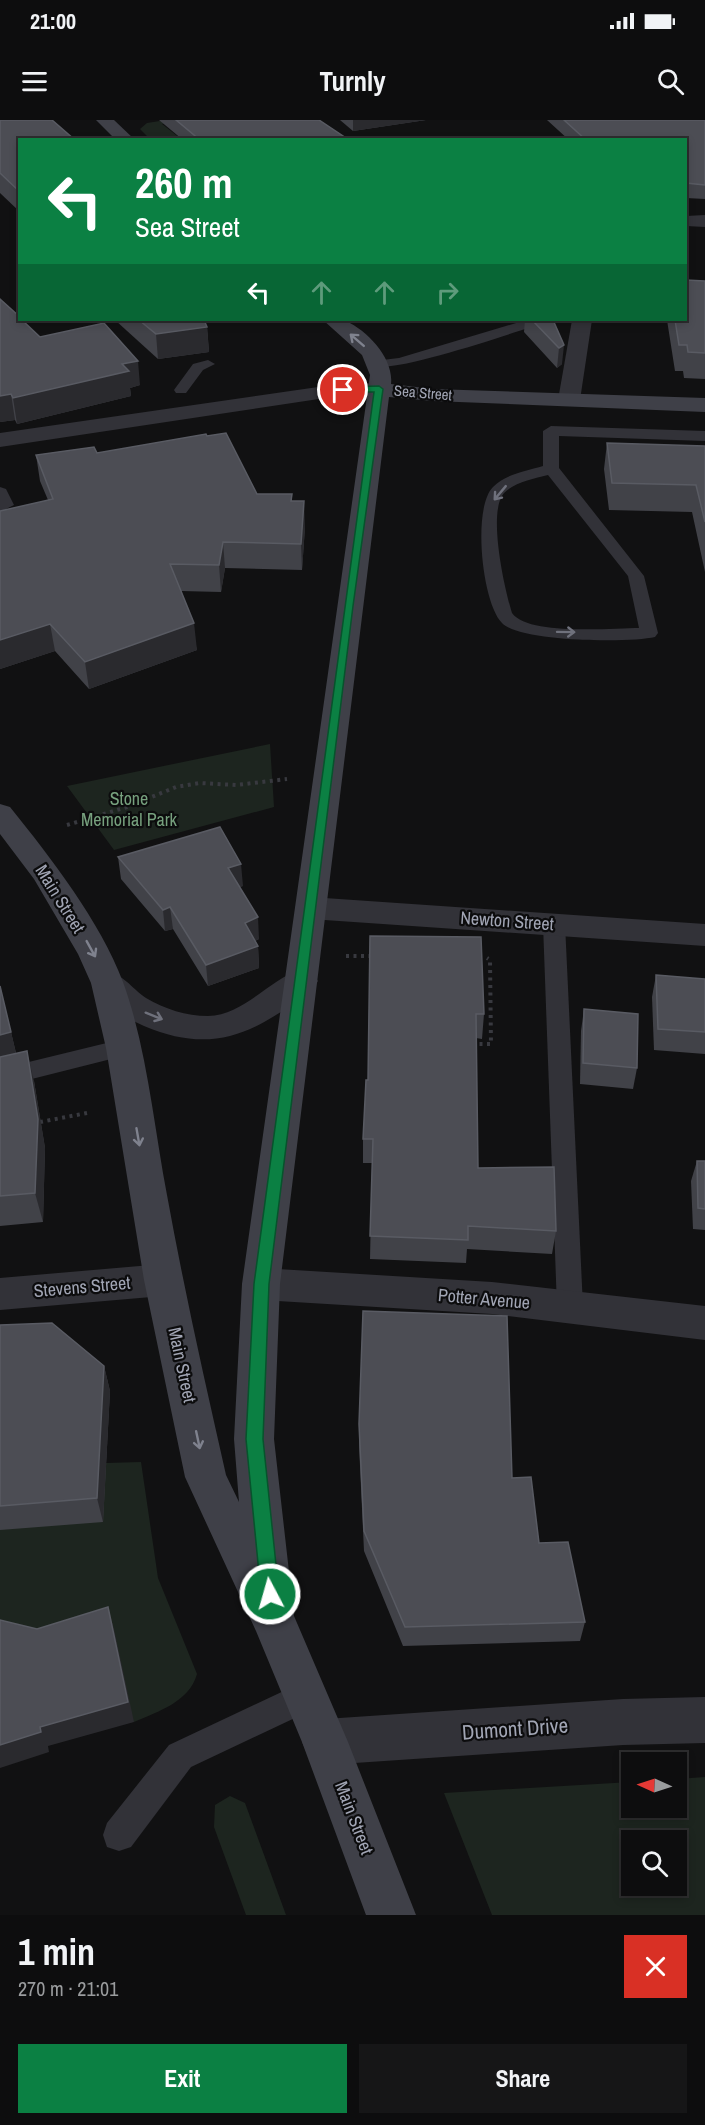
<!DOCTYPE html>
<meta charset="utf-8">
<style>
:root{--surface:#0d0d0e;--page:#161617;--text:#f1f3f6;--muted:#9a9c9e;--line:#2d2d2e;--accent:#0b8043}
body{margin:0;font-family:"Archivo Narrow",sans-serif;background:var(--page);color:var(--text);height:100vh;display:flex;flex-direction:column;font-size:22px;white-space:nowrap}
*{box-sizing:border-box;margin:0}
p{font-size:20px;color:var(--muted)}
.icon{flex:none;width:33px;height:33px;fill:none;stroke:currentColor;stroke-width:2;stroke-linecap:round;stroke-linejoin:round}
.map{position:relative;height:1795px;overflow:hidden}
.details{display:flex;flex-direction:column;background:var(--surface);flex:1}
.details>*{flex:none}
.hud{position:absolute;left:18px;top:18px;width:669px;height:183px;border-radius:0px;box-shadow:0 3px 9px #0003,0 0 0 2px var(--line);background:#0b8043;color:#fff;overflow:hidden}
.needle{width:39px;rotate:273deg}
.fabs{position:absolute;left:621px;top:1632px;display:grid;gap:12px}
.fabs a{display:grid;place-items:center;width:66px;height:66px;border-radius:0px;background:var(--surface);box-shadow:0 3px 9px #0003,0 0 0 2px var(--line);font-size:30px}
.pin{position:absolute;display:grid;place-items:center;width:51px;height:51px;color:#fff;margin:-26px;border:3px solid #fff;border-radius:50%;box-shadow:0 2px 6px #0007}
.me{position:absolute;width:66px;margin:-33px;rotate:354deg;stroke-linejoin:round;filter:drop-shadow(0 0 4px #0008)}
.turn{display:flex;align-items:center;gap:21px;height:126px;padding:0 18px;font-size:27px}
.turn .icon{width:78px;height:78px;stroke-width:2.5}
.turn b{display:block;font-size:42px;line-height:51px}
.lanes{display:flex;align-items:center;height:57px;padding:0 18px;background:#0003;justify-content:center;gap:30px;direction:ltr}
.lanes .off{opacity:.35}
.round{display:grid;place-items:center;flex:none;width:63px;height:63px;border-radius:0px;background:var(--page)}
.head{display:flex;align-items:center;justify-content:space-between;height:102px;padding:0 18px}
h1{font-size:36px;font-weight:700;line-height:45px}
.button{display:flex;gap:12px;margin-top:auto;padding:12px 18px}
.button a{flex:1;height:69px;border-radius:0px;background:var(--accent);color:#fff;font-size:24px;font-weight:700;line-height:69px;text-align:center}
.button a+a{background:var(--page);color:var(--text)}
.status{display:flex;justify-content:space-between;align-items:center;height:42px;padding:0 30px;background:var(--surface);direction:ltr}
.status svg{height:16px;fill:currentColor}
header{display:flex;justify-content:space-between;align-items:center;height:78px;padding:0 18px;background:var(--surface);font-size:27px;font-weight:700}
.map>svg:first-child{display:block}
</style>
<div class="status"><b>21:00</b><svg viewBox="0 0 49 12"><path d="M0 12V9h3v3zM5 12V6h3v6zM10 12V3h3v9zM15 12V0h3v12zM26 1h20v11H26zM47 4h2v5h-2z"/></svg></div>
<header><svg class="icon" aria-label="menu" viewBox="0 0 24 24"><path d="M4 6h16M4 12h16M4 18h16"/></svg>Turnly<svg class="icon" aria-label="search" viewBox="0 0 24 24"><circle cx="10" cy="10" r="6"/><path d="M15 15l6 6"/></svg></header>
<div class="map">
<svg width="705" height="1795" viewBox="0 0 705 1795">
<rect width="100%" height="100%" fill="#111112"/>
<g fill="#1d251f" fill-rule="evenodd">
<polygon points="166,0 186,0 162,4 181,19 150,19 140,9 147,3"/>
<polygon points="270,624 274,687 114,730 67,666"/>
<path d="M141,1342L158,1458L197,1554C189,1582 159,1591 134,1602L0,1538V1410L106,1343Z"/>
<path d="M705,1657V1795H492L444,1673L631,1662L632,1688H676L677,1659ZM632,1720H676V1766H632Z"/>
<polygon points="230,1676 245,1683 286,1795 246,1795 214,1707 215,1685"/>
</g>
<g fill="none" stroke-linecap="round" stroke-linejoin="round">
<g stroke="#38393f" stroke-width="4" stroke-dasharray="3 4.5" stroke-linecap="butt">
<polyline points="67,705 127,687 176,667 199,663 236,665 287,659"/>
<polyline points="346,836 375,836"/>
<polyline points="472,924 491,924 490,840 487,838"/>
<polyline points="40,1002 87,993"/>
</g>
<g fill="#323238" fill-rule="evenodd">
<path d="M526,200H546L544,203C520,210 384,258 372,244L374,241L399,238Z"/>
<polygon points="208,240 215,244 203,250 186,273 176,273 174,270 193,244"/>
<path d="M551,306L705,311V321L559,316V348L644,456L658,513L655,517C630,523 520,522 502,503C482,483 472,388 493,367C505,354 527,351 543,346V311ZM548,355L628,456L639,508C613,508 528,516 512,493C505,471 487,392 504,373C515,362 533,359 548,355Z"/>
<polygon points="0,367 6,369 14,385 0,392"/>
<polygon points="554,796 562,799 565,804 583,1187 579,1195 570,1198 561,1195 557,1187 543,804 546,799"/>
<polygon points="123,919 131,922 134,928 131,934 0,967 0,949"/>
<polygon points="305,1561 316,1566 321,1577 316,1588 191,1647 131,1727 119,1731 107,1727 103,1715 107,1703 169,1625"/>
</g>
<g fill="#323238" fill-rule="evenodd">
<polygon points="705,95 705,107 686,106 686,96"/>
<polygon points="572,200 592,200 580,280 577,285 561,285 558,280"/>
<polygon points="379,263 387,264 390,269 387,274 332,277 0,327 0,313 332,265"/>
<polygon points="310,777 705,804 705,826 310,799 299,796 295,788 299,780"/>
<path d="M302,849L313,853L318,861L313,869C256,912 215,936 144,906C124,897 102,883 91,863L96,855C120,847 128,866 146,878C165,889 186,896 208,896C245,895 269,859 302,849Z"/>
<polygon points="163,1144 176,1149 182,1160 176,1171 163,1176 0,1190 0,1158"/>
<polygon points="261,1148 492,1162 705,1186 705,1220 492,1194 261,1180 248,1175 242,1164 248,1153"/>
<polygon points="705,1577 705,1623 623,1625 325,1645 309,1638 302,1622 309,1606 325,1599 623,1579"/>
</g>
<g fill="#3f4048" fill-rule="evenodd">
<polygon points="96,0 114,0 135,20 116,20"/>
<path d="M323,200C329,199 340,198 346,201C368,211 394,239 391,264L433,269L705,278V292L433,281L389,277L280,1164L274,1319L294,1496L348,1622L416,1795H366L302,1622L256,1511L185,1357L144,1160L106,928L91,863L78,834L34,759L0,714V684L10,687C51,738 100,801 123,862C147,928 154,1007 167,1075C184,1169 205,1262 226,1355L239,1382L234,1319L242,1164L370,255L362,235Z"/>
</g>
</g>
<g fill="#414248">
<polygon points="0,0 20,20 20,92 0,73"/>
<polygon points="159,0 319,0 349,20 183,20"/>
<polygon points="340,0 426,0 353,11"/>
<polygon points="547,0 705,0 705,79 686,78 686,20 569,20"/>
<polygon points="705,161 705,259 684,258 683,251 675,251 667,200 686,200"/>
<polygon points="0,179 40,217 140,265 130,268 131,276 17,304 15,300 0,302"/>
<polygon points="115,200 204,200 207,207 209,232 158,239"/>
<polygon points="513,200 553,200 562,244 557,248 524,212 525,200 515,201"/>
<polygon points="207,316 257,374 292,374 292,381 305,407 302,450 225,448 221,472 181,471 197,530 89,569 55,531 0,549 48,380 40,361 36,335 97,333"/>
<polygon points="607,323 705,326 705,452 692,392 609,390 604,349"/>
<polygon points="118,737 243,766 239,767 259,819 255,821 258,826 259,848 208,866 173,809 165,811 121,759"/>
<polygon points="370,816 484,894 482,919 476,918 478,1048 556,1111 552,1134 467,1129 466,1143 370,1139 372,1043 363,1043 363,1019 368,960"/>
<polygon points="656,855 705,859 705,934 654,930 652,877"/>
<polygon points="0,866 16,933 34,961 45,1028 43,1102 0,1106"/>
<polygon points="584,889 637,948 633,969 580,964 581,911"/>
<polygon points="697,1041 705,1041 705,1110 693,1109 691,1061"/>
<polygon points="0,1205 104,1246 110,1271 103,1402 0,1410"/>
<polygon points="359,1304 512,1358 539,1423 585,1502 580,1521 403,1526 364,1431 359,1325"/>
</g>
<g fill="#2a2a2e">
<polygon points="353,0 426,0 353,11"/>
<polygon points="207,207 209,232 158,239 156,214"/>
<polygon points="564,225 562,244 557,248 559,228"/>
<polygon points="138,241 140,265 130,268 131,276 17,304 13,278 122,244"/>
<polygon points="11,274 15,300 0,302 0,276"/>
<polygon points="304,381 305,407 302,450 301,424"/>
<polygon points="223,422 225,448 221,472 219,445"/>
<polygon points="194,503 197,530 89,569 85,542"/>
<polygon points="50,504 55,531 0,549 0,520"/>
<polygon points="241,744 243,766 229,770 228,748"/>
<polygon points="170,787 173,809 165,811 163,790"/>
<polygon points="258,797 259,819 246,825 245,803"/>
<polygon points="258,826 259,848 208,866 206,845"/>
<polygon points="11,912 18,942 0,947 0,915"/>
<polygon points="27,931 34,961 45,1028 43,1102 35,1073"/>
<polygon points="104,1246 110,1271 103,1402 97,1378"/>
<polygon points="108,1487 114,1509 134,1602 48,1626 49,1632 0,1648 0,1625 40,1607"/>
</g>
<g fill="#4c4d54" stroke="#595b63" stroke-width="1.5">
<polygon points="0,0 52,0 75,20 20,20 20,72 0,53"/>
<polygon points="176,0 319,0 349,20 200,20"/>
<polygon points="564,0 705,0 705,65 686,63 686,20 586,20"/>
<polygon points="686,160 705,161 705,233 688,232 687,225 679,225 675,200 686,200"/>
<polygon points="0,179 20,197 20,200 22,200 40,217 104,203 138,241 122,244 129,251 13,278 11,274 0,276"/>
<polygon points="139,200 204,200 207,207 156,214"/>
<polygon points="532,200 553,200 564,225 559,228"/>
<polygon points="226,313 257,374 292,374 291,381 304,381 301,424 223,422 219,445 170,444 194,503 85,542 50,504 0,520 0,391 53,379 36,335 94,327 97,333 206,314 207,316"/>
<polygon points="607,323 705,326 705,402 696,365 612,363"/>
<polygon points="220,707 241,744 228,748 258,797 245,803 258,826 206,845 170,787 163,790 118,737"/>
<polygon points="370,816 481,817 484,894 476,894 478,1048 554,1047 556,1111 468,1106 468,1120 370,1116 373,1019 363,1019 366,960 368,960"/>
<polygon points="656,855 705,859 705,912 658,909"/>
<polygon points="0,866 11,912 0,915"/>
<polygon points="584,889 638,894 637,948 583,943"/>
<polygon points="27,931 38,999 35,1073 0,1076 0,937"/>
<polygon points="697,1041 705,1041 705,1089 698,1088"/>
<polygon points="363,1191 507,1196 512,1358 531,1357 539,1423 568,1422 585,1502 405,1507 364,1411 359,1304"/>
<polygon points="52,1203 104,1246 97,1378 0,1386 0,1205"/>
<polygon points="108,1487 128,1582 40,1607 41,1612 0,1625 0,1500 37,1509"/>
</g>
<defs><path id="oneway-shaft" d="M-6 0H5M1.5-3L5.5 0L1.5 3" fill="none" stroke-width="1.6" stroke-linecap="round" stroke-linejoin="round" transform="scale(1.5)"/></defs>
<g stroke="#7f828e">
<use href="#oneway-shaft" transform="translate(357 220) rotate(-139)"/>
<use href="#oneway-shaft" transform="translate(91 829) rotate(61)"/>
<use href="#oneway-shaft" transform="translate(138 1017) rotate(80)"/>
<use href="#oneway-shaft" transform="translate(198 1320) rotate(78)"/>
</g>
<g stroke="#6f717c">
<use href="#oneway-shaft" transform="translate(500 373) rotate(130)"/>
<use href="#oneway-shaft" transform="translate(566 512) rotate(1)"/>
<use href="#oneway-shaft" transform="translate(154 896) rotate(22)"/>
</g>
<polygon fill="#0b8043" stroke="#07532c" stroke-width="1.5" points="379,266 383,269 353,486 269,1164 263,1319 279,1474 276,1481 270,1483 263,1481 261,1474 246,1319 254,1164 374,272 343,272 338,270 343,267"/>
<g text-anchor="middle" stroke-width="4.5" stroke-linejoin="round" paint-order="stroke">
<g font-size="15" fill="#a1a5b4" stroke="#0c0c0d">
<text transform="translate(423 273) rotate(5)" y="5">Sea Street</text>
</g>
<g font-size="18" fill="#77a17e" stroke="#0c0c0d">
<text x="129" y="685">Stone<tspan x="129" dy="21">Memorial Park</tspan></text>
</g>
<g font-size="18" fill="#a1a5b4" stroke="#0c0c0d">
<text transform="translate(60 779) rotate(58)" y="6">Main Street</text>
<text transform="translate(507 801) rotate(4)" y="6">Newton Street</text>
<text transform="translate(82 1167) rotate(-5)" y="6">Stevens Street</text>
<text transform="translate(484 1179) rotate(5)" y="6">Potter Avenue</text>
<text transform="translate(182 1245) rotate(78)" y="6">Main Street</text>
<text transform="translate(354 1698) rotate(69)" y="6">Main Street</text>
</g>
<g font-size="21" fill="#a1a5b4" stroke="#0c0c0d">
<text transform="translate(515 1609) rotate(-4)" y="7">Dumont Drive</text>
</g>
</g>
</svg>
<div class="fabs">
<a><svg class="needle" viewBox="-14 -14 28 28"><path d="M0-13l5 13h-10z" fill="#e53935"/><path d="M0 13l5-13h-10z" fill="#9a9c9e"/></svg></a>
<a><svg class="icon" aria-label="search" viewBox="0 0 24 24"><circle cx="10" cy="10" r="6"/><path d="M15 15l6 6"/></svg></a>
</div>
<div class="pin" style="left:343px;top:270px;background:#d93025"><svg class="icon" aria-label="arrive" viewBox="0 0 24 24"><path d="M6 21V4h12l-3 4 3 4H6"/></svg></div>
<svg class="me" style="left:270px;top:1474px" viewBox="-20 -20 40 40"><circle r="17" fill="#0b8043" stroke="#fff" stroke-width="3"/><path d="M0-11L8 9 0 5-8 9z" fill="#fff"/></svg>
<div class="hud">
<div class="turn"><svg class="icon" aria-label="left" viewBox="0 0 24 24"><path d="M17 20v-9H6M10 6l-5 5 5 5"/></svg><div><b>260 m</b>Sea Street</div></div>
<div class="lanes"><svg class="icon" aria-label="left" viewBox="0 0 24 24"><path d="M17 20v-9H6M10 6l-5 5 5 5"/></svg><svg class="icon off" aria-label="ahead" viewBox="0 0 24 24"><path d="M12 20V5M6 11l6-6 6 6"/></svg><svg class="icon off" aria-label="ahead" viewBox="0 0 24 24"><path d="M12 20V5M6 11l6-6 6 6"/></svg><svg class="icon off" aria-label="right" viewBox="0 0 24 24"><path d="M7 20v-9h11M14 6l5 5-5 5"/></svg></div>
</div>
</div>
<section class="details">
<div class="head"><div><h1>1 min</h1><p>270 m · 21:01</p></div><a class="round" style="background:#d93025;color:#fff"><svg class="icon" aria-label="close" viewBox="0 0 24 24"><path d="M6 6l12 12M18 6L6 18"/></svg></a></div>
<div class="button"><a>Exit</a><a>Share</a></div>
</section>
